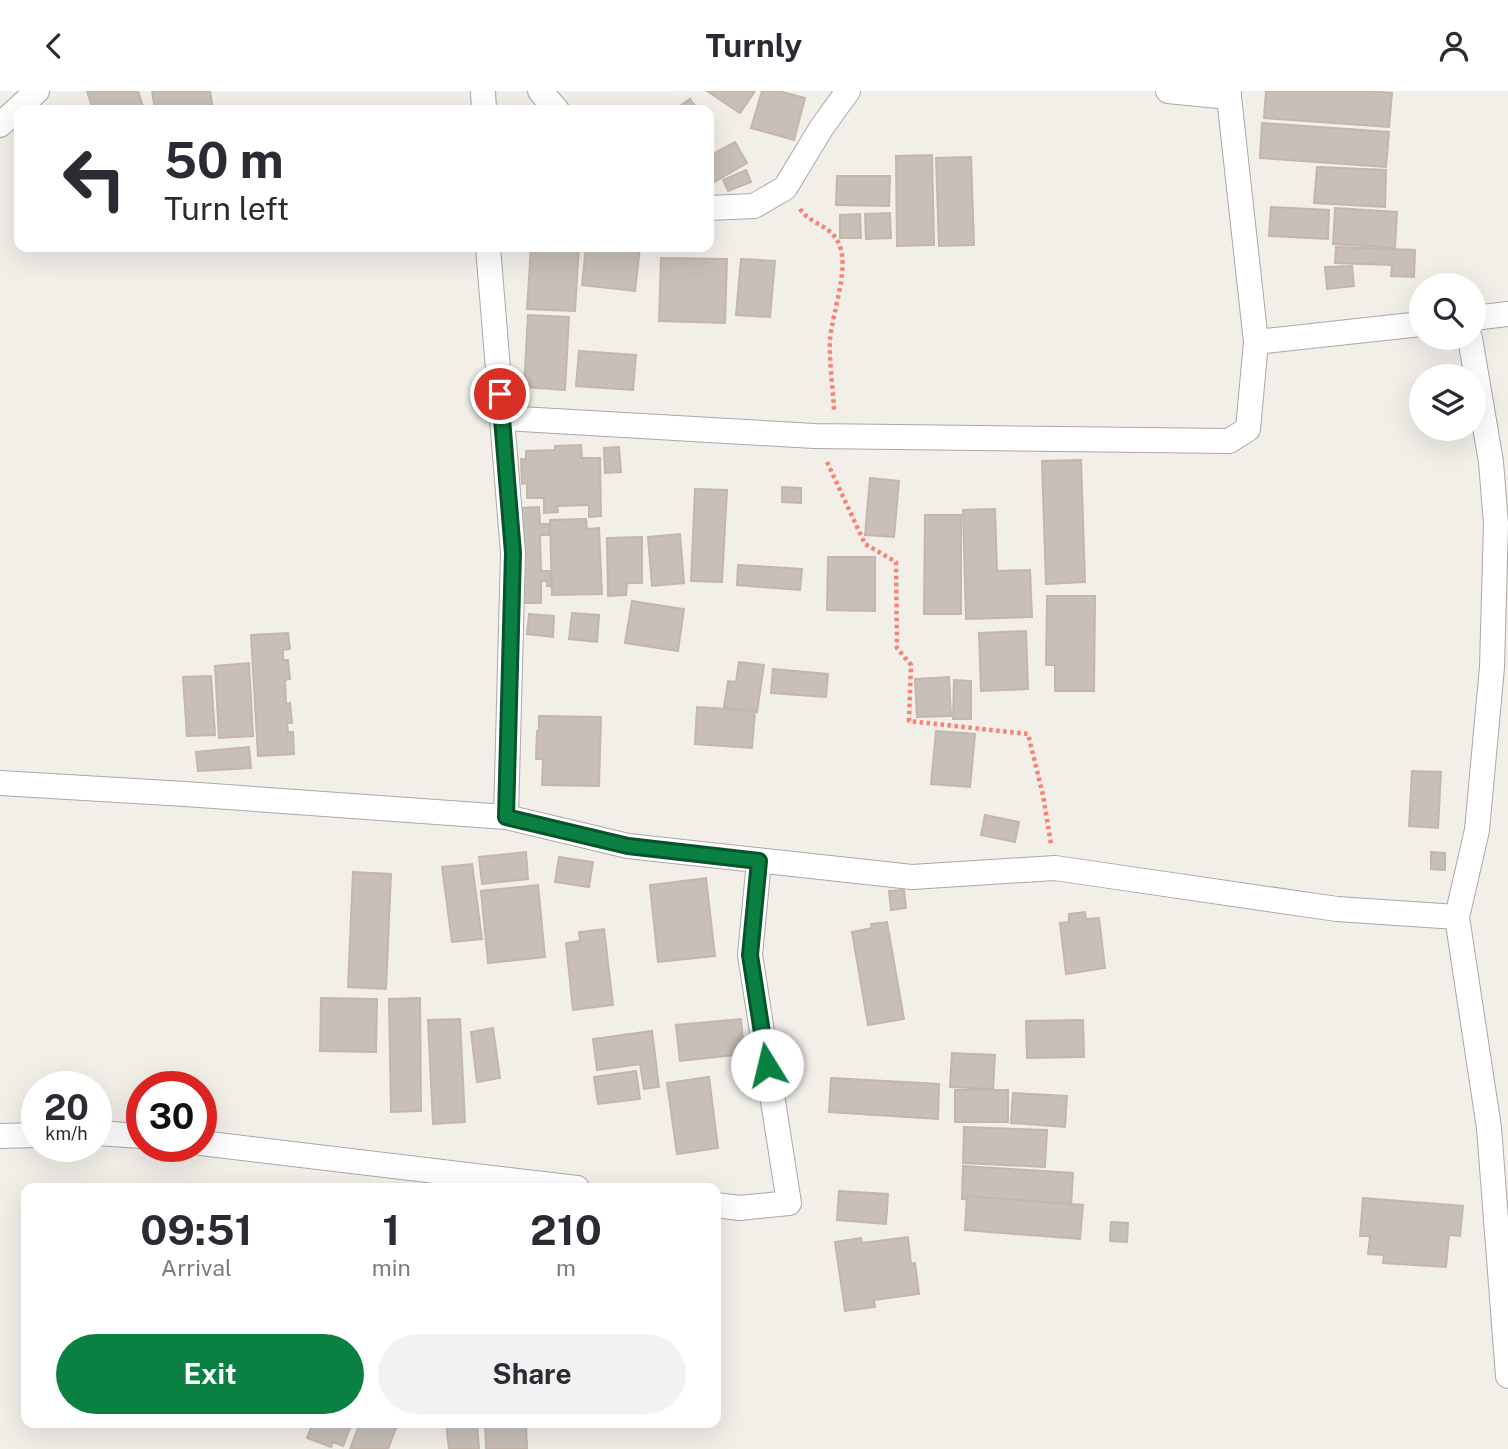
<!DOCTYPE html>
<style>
:root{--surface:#fff;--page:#f2f2f3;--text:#2b2b33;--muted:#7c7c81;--accent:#0b8043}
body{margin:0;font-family:"Public Sans",sans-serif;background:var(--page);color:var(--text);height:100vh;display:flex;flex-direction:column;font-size:26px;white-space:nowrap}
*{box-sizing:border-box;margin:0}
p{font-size:23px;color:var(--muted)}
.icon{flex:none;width:38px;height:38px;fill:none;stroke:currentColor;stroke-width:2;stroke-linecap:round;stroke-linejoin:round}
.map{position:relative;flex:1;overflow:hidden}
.drawer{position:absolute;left:21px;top:1092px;width:700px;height:245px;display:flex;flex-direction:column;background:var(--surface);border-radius:14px;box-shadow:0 7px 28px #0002}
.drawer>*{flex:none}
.top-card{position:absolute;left:14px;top:14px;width:700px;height:147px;border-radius:14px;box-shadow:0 7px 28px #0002;background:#fff;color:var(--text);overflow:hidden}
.fabs{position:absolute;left:1409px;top:182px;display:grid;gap:14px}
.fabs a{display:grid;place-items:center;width:77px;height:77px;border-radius:50%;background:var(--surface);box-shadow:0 7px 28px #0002;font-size:35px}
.speed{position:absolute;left:21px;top:980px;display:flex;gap:14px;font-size:35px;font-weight:700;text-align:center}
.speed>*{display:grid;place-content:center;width:91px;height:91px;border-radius:50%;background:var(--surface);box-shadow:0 7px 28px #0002;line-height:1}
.speed small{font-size:18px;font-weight:400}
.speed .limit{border:10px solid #d22;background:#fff;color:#111}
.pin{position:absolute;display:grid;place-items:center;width:60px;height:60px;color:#fff;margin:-30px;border:4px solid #fff;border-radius:50%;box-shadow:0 2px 7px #0007}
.me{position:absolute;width:77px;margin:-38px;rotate:351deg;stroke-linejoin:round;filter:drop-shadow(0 0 5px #0008)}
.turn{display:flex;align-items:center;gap:24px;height:147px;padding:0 35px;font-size:32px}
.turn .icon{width:91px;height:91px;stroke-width:2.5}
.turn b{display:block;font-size:49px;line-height:60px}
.eta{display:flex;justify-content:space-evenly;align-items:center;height:119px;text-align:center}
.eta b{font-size:42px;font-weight:700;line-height:49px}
.cta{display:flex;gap:14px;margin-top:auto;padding:14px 35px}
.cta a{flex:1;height:80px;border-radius:42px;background:var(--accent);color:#fff;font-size:28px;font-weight:700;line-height:80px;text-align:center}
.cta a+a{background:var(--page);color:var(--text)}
header{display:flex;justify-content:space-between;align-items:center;height:91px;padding:0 35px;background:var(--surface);font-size:32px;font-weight:700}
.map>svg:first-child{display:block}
</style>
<header><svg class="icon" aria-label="back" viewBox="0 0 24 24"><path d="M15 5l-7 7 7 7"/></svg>Turnly<svg class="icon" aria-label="person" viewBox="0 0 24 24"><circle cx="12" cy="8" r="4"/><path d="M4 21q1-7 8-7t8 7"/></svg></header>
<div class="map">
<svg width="1508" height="1358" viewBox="0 0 1508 1358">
<rect width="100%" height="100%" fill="#f2efe9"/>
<g fill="#c7bfb8" stroke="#c4b6ab" stroke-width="2">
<polygon points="87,0 138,0 144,19 93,19"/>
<polygon points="152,0 210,0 213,19 155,19"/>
<polygon points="707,0 755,0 740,22"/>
<polygon points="762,0 779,0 805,7 794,49 751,37"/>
<polygon points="1266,0 1370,0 1392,2 1389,36 1264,27"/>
<polygon points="690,8 698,19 674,19"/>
<polygon points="1262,32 1389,41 1386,76 1260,67"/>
<polygon points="735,51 747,72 709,94 709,65"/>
<polygon points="932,64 934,154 897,155 896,65"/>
<polygon points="971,66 974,154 939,155 936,67"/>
<polygon points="1317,76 1386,79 1385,116 1314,112"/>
<polygon points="746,79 751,91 728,100 723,89"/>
<polygon points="837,85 890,85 889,115 836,114"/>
<polygon points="1271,116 1329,119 1328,148 1269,145"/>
<polygon points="1335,117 1397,121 1395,157 1333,153"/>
<polygon points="890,122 891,147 866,148 865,123"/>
<polygon points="860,123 861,147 840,147 840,124"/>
<polygon points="531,156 579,156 575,220 527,218"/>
<polygon points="586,156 640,156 635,200 582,194"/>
<polygon points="1336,156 1415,159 1414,186 1391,185 1392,174 1335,172"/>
<polygon points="661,167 727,168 725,232 659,230"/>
<polygon points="741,168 775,170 770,226 736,224"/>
<polygon points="1352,175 1354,195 1327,198 1325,176"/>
<polygon points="528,224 569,226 565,299 524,296"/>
<polygon points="579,260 636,264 633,299 576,295"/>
<polygon points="581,354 582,367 600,367 601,425 589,426 589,414 557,415 558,421 544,422 544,407 527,407 527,392 522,393 521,368 526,368 526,360 555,359 555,355"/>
<polygon points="619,356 621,381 605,382 604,357"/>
<polygon points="1081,369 1085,491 1046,493 1042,370"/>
<polygon points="870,387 899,390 894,446 865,444"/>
<polygon points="782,396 801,397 801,412 782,411"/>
<polygon points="695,398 727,399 722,491 691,490"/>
<polygon points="539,416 540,433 549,433 549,444 540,444 541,480 550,480 551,495 547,495 547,490 541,490 541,512 523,512 521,417"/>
<polygon points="995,418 997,480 1030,479 1032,526 966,528 963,419"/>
<polygon points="925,424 961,424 961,523 924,523"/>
<polygon points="586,428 587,438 599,437 602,503 552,504 550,429"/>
<polygon points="680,443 684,492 652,495 648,446"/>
<polygon points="642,446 642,492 627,492 626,504 608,505 607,447"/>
<polygon points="828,466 875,466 875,520 827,519"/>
<polygon points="738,474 802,478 800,499 737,494"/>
<polygon points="1047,505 1095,505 1094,600 1055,600 1055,574 1046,574"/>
<polygon points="632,510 684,518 678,560 625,552"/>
<polygon points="572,522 599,524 597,551 569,548"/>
<polygon points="529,523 554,525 553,546 527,543"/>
<polygon points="1026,540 1028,598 981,600 979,542"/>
<polygon points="288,542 290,558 283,559 283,569 288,569 290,588 285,589 286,613 290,612 292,632 287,632 288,641 293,641 294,663 258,665 251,544"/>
<polygon points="739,571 764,574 757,621 724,616 728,590 736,591"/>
<polygon points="249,572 253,645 219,647 215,575"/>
<polygon points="773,578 828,583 826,606 771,602"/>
<polygon points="211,585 215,644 187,645 183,586"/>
<polygon points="949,586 951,625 917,626 915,588"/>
<polygon points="954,589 971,590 971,628 953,628"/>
<polygon points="697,616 755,620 752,657 695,653"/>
<polygon points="539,625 601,626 599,695 542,694 543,668 536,668 537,640 539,639"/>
<polygon points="936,640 975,643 970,696 931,693"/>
<polygon points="249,656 251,677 198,680 196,661"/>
<polygon points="1412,680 1441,681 1438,737 1409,735"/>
<polygon points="985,724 1019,731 1015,751 981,744"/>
<polygon points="526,761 528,788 482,793 479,766"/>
<polygon points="1431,761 1445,762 1445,779 1431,778"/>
<polygon points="559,766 593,771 589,796 555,791"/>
<polygon points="472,773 482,848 452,851 442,776"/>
<polygon points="353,781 391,783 386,898 348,896"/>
<polygon points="706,787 715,865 658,871 650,794"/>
<polygon points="538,794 545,866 488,872 481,800"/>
<polygon points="904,799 906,817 891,819 889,800"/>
<polygon points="1085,821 1086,828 1099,827 1105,877 1066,883 1060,832 1069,831 1069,823"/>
<polygon points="887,831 904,928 868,934 852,841 872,837 871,833"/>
<polygon points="604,838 613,914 573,919 566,852 580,850 579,841"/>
<polygon points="321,907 377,908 376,961 320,960"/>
<polygon points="420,907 421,1020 391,1021 389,908"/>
<polygon points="460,928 465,1031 433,1033 428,929"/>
<polygon points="741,928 744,963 680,970 676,934"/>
<polygon points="1083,929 1084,966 1027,967 1026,930"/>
<polygon points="493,937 500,987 477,991 471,941"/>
<polygon points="652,940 659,996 644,998 640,973 597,979 593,948"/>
<polygon points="952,962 995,964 993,998 950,996"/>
<polygon points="636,980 640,1008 598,1013 594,986"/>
<polygon points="709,986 718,1057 677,1063 667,992"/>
<polygon points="831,987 939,993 938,1028 829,1021"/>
<rect x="955" y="999" width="53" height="32"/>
<polygon points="1013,1002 1067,1005 1065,1036 1011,1032"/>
<polygon points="964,1036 1047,1039 1045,1076 963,1072"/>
<polygon points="963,1075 1073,1082 1071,1115 962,1108"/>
<polygon points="839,1100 888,1103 886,1133 837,1129"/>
<polygon points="967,1105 1083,1114 1080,1148 965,1139"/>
<polygon points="1363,1107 1463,1115 1460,1145 1449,1144 1446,1176 1383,1172 1384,1164 1368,1163 1370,1145 1360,1145"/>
<polygon points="1111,1131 1128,1132 1127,1151 1110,1150"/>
<polygon points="908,1146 911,1173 915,1172 919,1203 874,1209 875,1216 845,1220 835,1151 861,1147 862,1152"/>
<polygon points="313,1332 352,1332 343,1355 333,1351 331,1356 307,1347"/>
<polygon points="360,1332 398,1332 388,1358 350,1358"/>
<polygon points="446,1332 477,1332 479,1358 449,1358"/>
<polygon points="485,1332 526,1332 527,1358 486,1358"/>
</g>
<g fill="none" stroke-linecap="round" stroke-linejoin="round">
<g stroke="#a9a9a9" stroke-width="26">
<g id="street">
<polyline points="483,0 484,19"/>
<polyline points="540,0 557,19"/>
<polyline points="1168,0 1229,6 1229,0"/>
<polyline points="0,34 37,0"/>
<polyline points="709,117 754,115 785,97 822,36 848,0"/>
<polyline points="488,156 513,462 506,726"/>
<polyline points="1474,227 1508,223"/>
<polyline points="1470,247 1491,371 1496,433 1492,576 1477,739 1457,826 1489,1037 1508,1285"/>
<polyline points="1256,251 1421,233"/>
<polyline points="502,327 814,345 1229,350 1248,338 1256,251 1229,6"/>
<polyline points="0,692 185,703 506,726 628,755 912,786 1055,777 1337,818 1457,826"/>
<polyline points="96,1042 142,1045"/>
<polyline points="0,1045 37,1044"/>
<polyline points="201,1052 577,1097"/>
<polyline points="716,1114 740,1117 789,1112 750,864 759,770"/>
</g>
</g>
<g stroke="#fa8072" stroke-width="4.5" stroke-dasharray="3.5 3.5" stroke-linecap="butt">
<path d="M800,118C811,134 830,133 839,153C850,177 832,222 830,249C829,272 833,296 834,319"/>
<polyline points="827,371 865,453 896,471 897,557 911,574 909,630 1028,643 1043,704 1051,753"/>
</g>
<use href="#street" stroke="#fff" stroke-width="24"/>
</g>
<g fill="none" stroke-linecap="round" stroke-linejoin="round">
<g stroke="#07532c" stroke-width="18">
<polyline id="route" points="500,303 513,462 506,726 628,755 759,770 750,864 767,974"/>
</g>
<use href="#route" stroke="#0b8043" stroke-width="12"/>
</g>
</svg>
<div class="fabs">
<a><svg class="icon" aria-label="search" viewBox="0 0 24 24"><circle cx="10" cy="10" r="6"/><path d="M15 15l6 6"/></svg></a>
<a><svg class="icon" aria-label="layers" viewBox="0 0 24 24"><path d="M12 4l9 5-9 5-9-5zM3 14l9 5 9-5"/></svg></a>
</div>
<div class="speed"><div>20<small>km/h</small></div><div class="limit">30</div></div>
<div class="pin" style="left:500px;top:303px;background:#d93025"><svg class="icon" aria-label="arrive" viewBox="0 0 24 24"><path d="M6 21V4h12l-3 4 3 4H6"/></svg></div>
<svg class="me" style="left:767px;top:974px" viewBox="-20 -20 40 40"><circle r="19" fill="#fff"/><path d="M0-13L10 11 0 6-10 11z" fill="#0b8043"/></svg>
<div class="top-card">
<div class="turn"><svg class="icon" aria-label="left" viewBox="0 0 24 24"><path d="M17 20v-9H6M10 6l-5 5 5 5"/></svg><div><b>50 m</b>Turn left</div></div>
</div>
<section class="drawer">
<div class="eta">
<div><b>09:51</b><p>Arrival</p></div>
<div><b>1</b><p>min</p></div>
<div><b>210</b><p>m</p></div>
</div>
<div class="cta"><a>Exit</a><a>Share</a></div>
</section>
</div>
